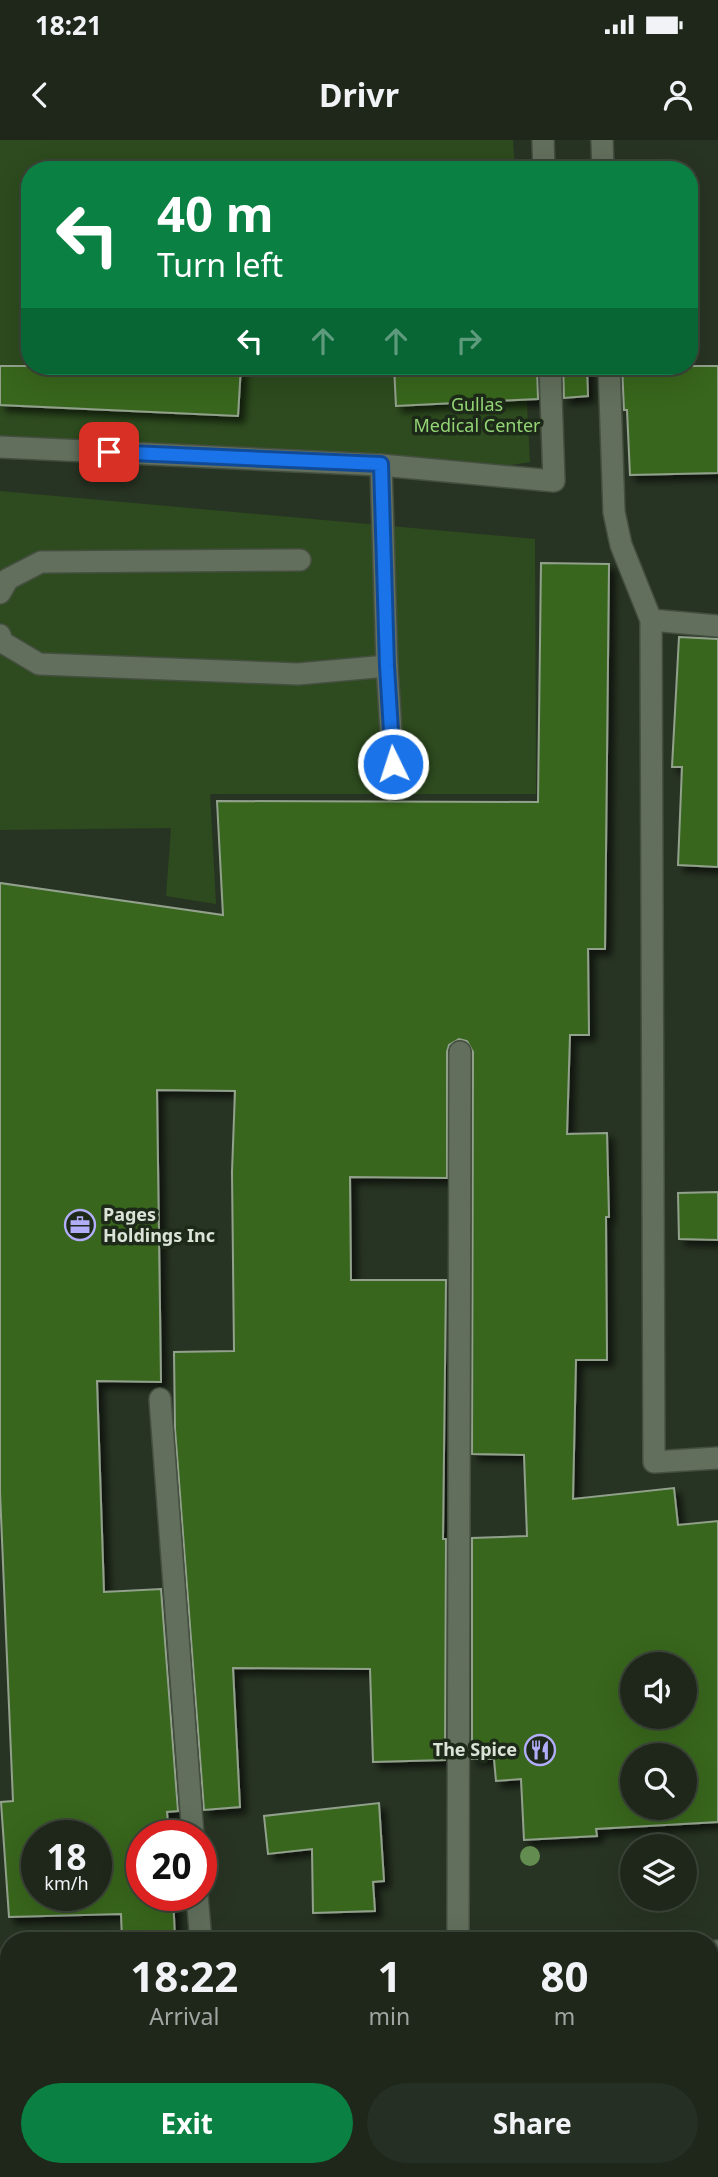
<!DOCTYPE html>
<style>
:root{--surface:#1e271a;--page:#262f23;--text:#f1f3f6;--muted:#a1a5a2;--line:#3c4439;--accent:#0b8043}
body{margin:0;font-family:"Noto Sans",sans-serif;background:var(--page);color:var(--text);height:100vh;display:flex;flex-direction:column;font-size:26px;white-space:nowrap}
*{box-sizing:border-box;margin:0}
p{font-size:23px;color:var(--muted)}
.icon{flex:none;width:38px;height:38px;fill:none;stroke:currentColor;stroke-width:2;stroke-linecap:round;stroke-linejoin:round}
.map{position:relative;flex:1;overflow:hidden}
.sheet{position:absolute;left:0px;top:1792px;width:719px;height:245px;display:flex;flex-direction:column;background:var(--surface);border-radius:28px 28px 0 0;box-shadow:0 7px 28px #0002,0 0 0 2px var(--line)}
.sheet>*{flex:none}
.top-card{position:absolute;left:21px;top:21px;width:677px;height:214px;border-radius:28px;box-shadow:0 7px 28px #0002,0 0 0 2px var(--line);background:#0b8043;color:#fff;overflow:hidden}
.buttons{position:absolute;left:620px;top:1512px;display:grid;gap:14px}
.buttons a{display:grid;place-items:center;width:77px;height:77px;border-radius:50%;background:var(--surface);box-shadow:0 7px 28px #0002,0 0 0 2px var(--line);font-size:35px}
.speed{position:absolute;left:21px;top:1680px;display:flex;gap:14px;font-size:35px;font-weight:700;text-align:center}
.speed>*{display:grid;place-content:center;width:91px;height:91px;border-radius:50%;background:var(--surface);box-shadow:0 7px 28px #0002,0 0 0 2px var(--line);line-height:1}
.speed small{font-size:18px;font-weight:400}
.speed .limit{border:10px solid #d22;background:#fff;color:#111}
.pin{position:absolute;display:grid;place-items:center;width:60px;height:60px;color:#fff;margin:-30px;border-radius:14px;box-shadow:0 4px 10px #0006}
.me{position:absolute;width:77px;margin:-38px;rotate:356deg;stroke-linejoin:round;filter:drop-shadow(0 0 5px #0008)}
.turn{display:flex;align-items:center;gap:24px;height:147px;padding:0 21px;font-size:32px}
.turn .icon{width:91px;height:91px;stroke-width:2.5}
.turn b{display:block;font-size:49px;line-height:60px}
.lanes{display:flex;align-items:center;height:66px;padding:0 21px;background:#0003;justify-content:center;gap:35px;direction:ltr}
.lanes .off{opacity:.35}
.eta{display:flex;justify-content:space-evenly;align-items:center;height:119px;text-align:center}
.eta b{font-size:42px;font-weight:700;line-height:49px}
.action{display:flex;gap:14px;margin-top:auto;padding:14px 21px}
.action a{flex:1;height:80px;border-radius:42px;background:var(--accent);color:#fff;font-size:28px;font-weight:700;line-height:80px;text-align:center}
.action a+a{background:var(--page);color:var(--text)}
.status{display:flex;justify-content:space-between;align-items:center;height:49px;padding:0 35px;background:var(--surface);direction:ltr}
.status svg{height:19px;fill:currentColor}
header{display:flex;justify-content:space-between;align-items:center;height:91px;padding:0 21px;background:var(--surface);font-size:32px;font-weight:700}
.map>svg:first-child{display:block}
</style>
<div class="status"><b>18:21</b><svg viewBox="0 0 49 12"><path d="M0 12V9h3v3zM5 12V6h3v6zM10 12V3h3v9zM15 12V0h3v12zM26 1h20v11H26zM47 4h2v5h-2z"/></svg></div>
<header><svg class="icon" aria-label="back" viewBox="0 0 24 24"><path d="M15 5l-7 7 7 7"/></svg>Drivr<svg class="icon" aria-label="person" viewBox="0 0 24 24"><circle cx="12" cy="8" r="4"/><path d="M4 21q1-7 8-7t8 7"/></svg></header>
<div class="map">
<svg width="718" height="2037" viewBox="0 0 718 2037">
<defs>
<filter id="shadow"><feDropShadow dx="6" dy="6" stdDeviation="3.5" flood-color="#0009"/></filter>
</defs>
<rect width="100%" height="100%" fill="#283423"/>
<g fill="#2d4b1e">
<polygon points="0,0 513,0 515,30 30,30 30,226 525,226 530,322 505,326 0,308"/>
<polygon points="0,351 535,399 536,654 210,654 216,764 166,756 171,688 0,690"/>
</g>
<g fill="#38661f" stroke="#92a18c" stroke-width="2" fill-rule="evenodd" filter="url(#shadow)">
<polygon points="0,226 241,226 238,276 0,265"/>
<polygon points="394,226 537,226 538,259 396,266"/>
<polygon points="563,226 587,226 588,256 564,258"/>
<polygon points="622,226 718,226 718,333 630,335 627,270 624,270"/>
<path d="M541,423L609,424L605,809H588L589,895H570L567,994L607,993L609,1077H606L607,1220H576L573,1359L674,1348L678,1385L718,1381V1682L596,1689L597,1696L524,1700L521,1639L496,1641L494,1619H472V1398L527,1396L524,1315L472,1314L473,912L467,901L459,899L449,905L447,912V1038L350,1037L351,1140H446L443,1399H446L445,1620L373,1622L370,1529L233,1528L240,1667L204,1670L175,1289L174,1212L234,1211L232,1032L235,951L157,950L161,1242L97,1241L104,1452L161,1449L178,1671L167,1672L169,1696H142V1755H173L175,1798L122,1800L121,1774L9,1777L1,1662L13,1661L0,1352V743L223,775L217,661L538,662ZM632,1524H684V1577H632ZM632,1615H684V1668H632ZM37,1696H96V1755H37Z"/>
<polygon points="679,497 718,499 718,727 678,725 682,627 672,627"/>
<polygon points="718,1052 718,1100 679,1099 678,1053"/>
<polygon points="379,1663 384,1741 373,1742 375,1771 313,1773 312,1709 268,1714 264,1676"/>
</g>
<g fill="none" stroke-linecap="round" stroke-linejoin="round">
<g stroke="#454f40" stroke-width="24">
<g id="lane">
<polyline points="543,0 544,30"/>
<polyline points="0,307 381,325 554,341 550,226"/>
<polyline points="381,325 387,526 393,624"/>
<polyline points="0,453 8,439 41,422 300,420"/>
<polyline points="651,480 718,486"/>
<polyline points="0,495 2,502 39,524 298,534 387,526"/>
<polyline points="160,1259 193,1696"/>
<polyline points="197,1755 201,1801"/>
<polyline points="196,2037 197,2028"/>
</g>
</g>
<g stroke="#454f40" stroke-width="24">
<g id="street">
<polyline points="602,0 603,30"/>
<polyline points="609,226 614,372 621,405 651,480 654,1322 718,1318"/>
<polyline points="458,1801 460,912"/>
</g>
</g>
<g stroke="#454f40" stroke-width="24">
<g id="secondary">
<polyline points="710,1812 718,1811"/>
<polyline points="0,1868 9,1868"/>
</g>
</g>
<polyline stroke="#788374" stroke-width="4.5" stroke-dasharray="5 5" stroke-linecap="butt" points="365,2028 365,2037"/>
<use href="#lane" stroke="#626f5c" stroke-width="21"/>
<use href="#street" stroke="#626f5c" stroke-width="21"/>
<use href="#secondary" stroke="#626f5c" stroke-width="21"/>
</g>
<circle fill="#638d50" cx="530" cy="1716" r="10"/>
<g fill="none" stroke-linecap="round" stroke-linejoin="round">
<g stroke="#114b97" stroke-width="18">
<polyline id="route" points="109,312 381,324 387,526 393,624"/>
</g>
<use href="#route" stroke="#1a73e8" stroke-width="12"/>
</g>
<defs>
<g id="office-ring" transform="scale(1.575)"><circle r="9.5" fill="#1e2a19" stroke="#b2adf9" stroke-width="1.5"/><path d="M-6-3h4V-5.5h4V-3h4V5H-6ZM-1-4.5V-3h2v-1.5ZM-6 0V1H6V0Z" fill="#b2adf9"/></g>
<g id="restaurant-ring" transform="scale(1.575)"><circle r="9.5" fill="#1e2a19" stroke="#b2adf9" stroke-width="1.5"/><path d="M-5-6h1v4h1v-4h1v4h1v-4h1v5L-1.5 .5V6h-2V.5L-5-1ZM5-6V6H3V1.5H1.5Q1.5-4 5-6Z" fill="#b2adf9"/></g>
</defs>
<g fill-rule="evenodd">
<use href="#office-ring" x="80" y="1085"/>
<use href="#restaurant-ring" x="540" y="1610"/>
</g>
<g text-anchor="middle" stroke-width="7" stroke-linejoin="round" paint-order="stroke">
<g font-size="18" fill="#93d575" stroke="#1e2a19">
<text x="477" y="271">Gullas<tspan x="477" dy="21">Medical Center</tspan></text>
</g>
<g font-size="18" font-weight="bold" fill="#dbe3d8" stroke="#1e2a19" text-anchor="start">
<text x="103" y="1081">Pages<tspan x="103" dy="21">Holdings Inc</tspan></text>
<text x="517" y="1616" text-anchor="end">The Spice</text>
</g>
</g>
</svg>
<div class="buttons">
<a><svg class="icon" aria-label="sound" viewBox="0 0 24 24"><path d="M4 9h4l5-4v14l-5-4H4zM17 9q2 3 0 6"/></svg></a>
<a><svg class="icon" aria-label="search" viewBox="0 0 24 24"><circle cx="10" cy="10" r="6"/><path d="M15 15l6 6"/></svg></a>
<a><svg class="icon" aria-label="layers" viewBox="0 0 24 24"><path d="M12 4l9 5-9 5-9-5zM3 14l9 5 9-5"/></svg></a>
</div>
<div class="speed"><div>18<small>km/h</small></div><div class="limit">20</div></div>
<div class="pin" style="left:109px;top:312px;background:#d93025"><svg class="icon" aria-label="arrive" viewBox="0 0 24 24"><path d="M6 21V4h12l-3 4 3 4H6"/></svg></div>
<svg class="me" style="left:393px;top:624px" viewBox="-20 -20 40 40"><circle r="17" fill="#1a73e8" stroke="#fff" stroke-width="3"/><path d="M0-11L8 9 0 5-8 9z" fill="#fff"/></svg>
<div class="top-card">
<div class="turn"><svg class="icon" aria-label="left" viewBox="0 0 24 24"><path d="M17 20v-9H6M10 6l-5 5 5 5"/></svg><div><b>40 m</b>Turn left</div></div>
<div class="lanes"><svg class="icon" aria-label="left" viewBox="0 0 24 24"><path d="M17 20v-9H6M10 6l-5 5 5 5"/></svg><svg class="icon off" aria-label="ahead" viewBox="0 0 24 24"><path d="M12 20V5M6 11l6-6 6 6"/></svg><svg class="icon off" aria-label="ahead" viewBox="0 0 24 24"><path d="M12 20V5M6 11l6-6 6 6"/></svg><svg class="icon off" aria-label="right" viewBox="0 0 24 24"><path d="M7 20v-9h11M14 6l5 5-5 5"/></svg></div>
</div>
<section class="sheet">
<div class="eta">
<div><b>18:22</b><p>Arrival</p></div>
<div><b>1</b><p>min</p></div>
<div><b>80</b><p>m</p></div>
</div>
<div class="action"><a>Exit</a><a>Share</a></div>
</section>
</div>
